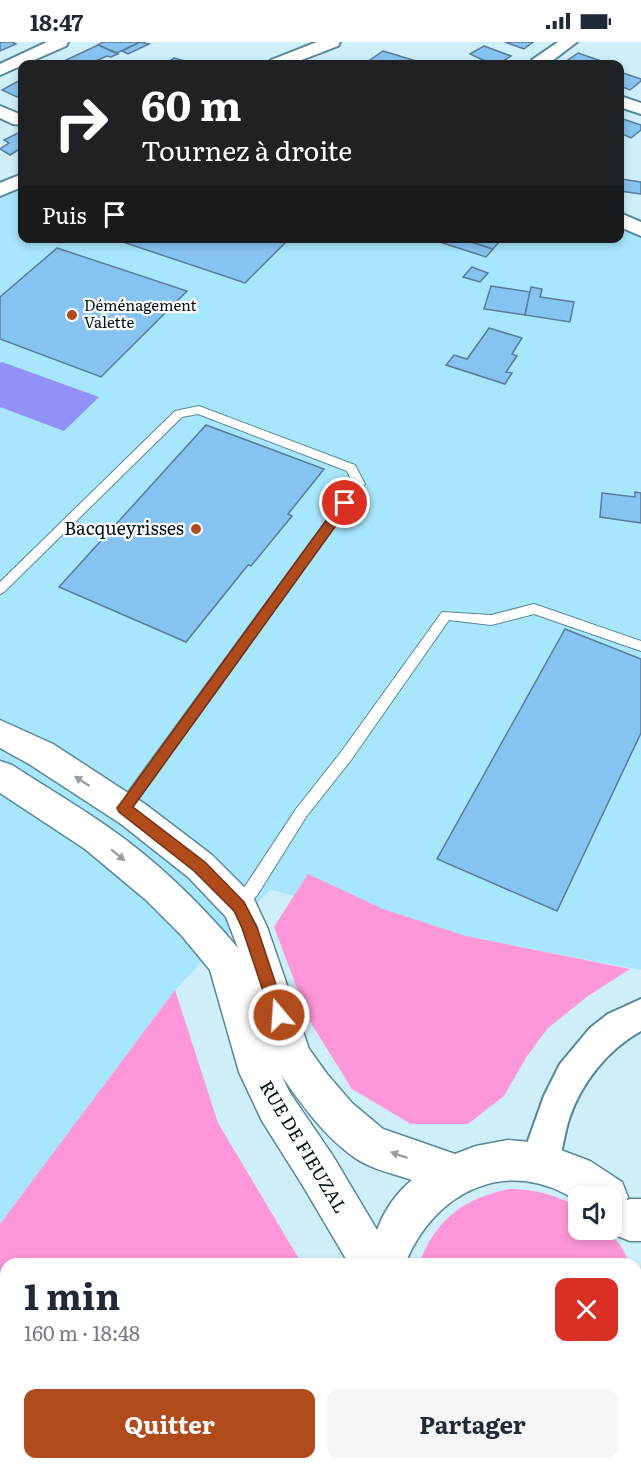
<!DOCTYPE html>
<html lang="fr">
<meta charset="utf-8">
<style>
:root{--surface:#fff;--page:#f6f6f7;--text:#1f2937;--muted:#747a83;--accent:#b04b1c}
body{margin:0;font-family:Literata,serif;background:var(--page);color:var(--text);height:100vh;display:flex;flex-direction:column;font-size:22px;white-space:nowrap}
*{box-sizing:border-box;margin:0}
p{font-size:20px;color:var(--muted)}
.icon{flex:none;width:33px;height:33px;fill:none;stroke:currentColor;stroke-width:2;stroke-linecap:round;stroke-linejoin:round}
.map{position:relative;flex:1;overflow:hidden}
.side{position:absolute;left:0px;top:1216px;width:642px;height:212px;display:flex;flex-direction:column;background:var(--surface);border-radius:18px 18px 0 0;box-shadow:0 3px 9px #0003}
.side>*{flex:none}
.hud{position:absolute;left:18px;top:18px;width:606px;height:183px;border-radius:12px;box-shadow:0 3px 9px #0003;background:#202124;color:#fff;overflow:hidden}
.buttons{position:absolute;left:568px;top:1144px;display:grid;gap:12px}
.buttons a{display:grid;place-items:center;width:54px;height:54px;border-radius:12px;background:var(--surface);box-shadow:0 3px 9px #0003;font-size:30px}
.pin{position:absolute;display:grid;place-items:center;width:51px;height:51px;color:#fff;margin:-26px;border:3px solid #fff;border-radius:50%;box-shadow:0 2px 6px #0007}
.me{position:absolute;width:66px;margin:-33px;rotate:342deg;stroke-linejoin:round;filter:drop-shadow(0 0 4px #0008)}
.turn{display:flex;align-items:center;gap:21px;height:126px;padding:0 24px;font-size:27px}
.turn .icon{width:78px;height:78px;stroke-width:2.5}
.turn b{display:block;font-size:42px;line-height:51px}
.then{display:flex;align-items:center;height:57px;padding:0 24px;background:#0003;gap:12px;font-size:22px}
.round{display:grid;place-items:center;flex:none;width:63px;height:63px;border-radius:12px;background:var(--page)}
.head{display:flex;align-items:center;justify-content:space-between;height:102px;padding:0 24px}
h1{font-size:36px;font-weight:700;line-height:45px}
.primary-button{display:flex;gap:12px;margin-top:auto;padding:12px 24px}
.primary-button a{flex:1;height:69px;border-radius:12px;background:var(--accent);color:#fff;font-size:24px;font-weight:700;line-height:69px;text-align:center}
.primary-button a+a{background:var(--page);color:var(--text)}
.status{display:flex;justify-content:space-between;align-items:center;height:42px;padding:0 30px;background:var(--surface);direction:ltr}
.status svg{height:16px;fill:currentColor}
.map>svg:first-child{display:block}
</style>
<div class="status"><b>18:47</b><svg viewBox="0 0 49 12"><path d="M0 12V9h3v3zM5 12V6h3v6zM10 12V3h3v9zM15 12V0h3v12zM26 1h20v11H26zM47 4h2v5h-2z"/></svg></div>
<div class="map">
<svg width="641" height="1427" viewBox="0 0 641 1427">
<rect width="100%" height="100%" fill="#ceeef9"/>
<polygon fill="#a8e6fd" points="22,138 22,196 620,196 620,177 641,188 641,928 466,894 270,848 175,948 0,1182 0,148"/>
<g fill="#fd97d7">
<polygon points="308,832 383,867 466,894 630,927 588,954 548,986 527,1014 504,1054 468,1082 411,1082 352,1047 309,978 274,885"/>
<polygon points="175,948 218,1081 302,1222 6,1222 6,1422 356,1422 359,1427 0,1427 0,1182"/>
<path d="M509,1147C536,1147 555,1153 579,1165V1188H607L620,1203L631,1222H419C436,1177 463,1157 509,1147Z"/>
<path d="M636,1235C641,1263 641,1302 636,1330Z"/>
</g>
<g fill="#9291f8">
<polygon points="2,320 99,355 64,389 0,365 0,321"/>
<polygon points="6,1370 6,1422 263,1422 264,1427 0,1427 0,1376"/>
</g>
<g fill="#87c3f0" stroke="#587c99" stroke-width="1.5">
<polygon points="0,0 12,0 16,2 0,9"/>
<polygon points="103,0 140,0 117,11 98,3"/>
<polygon points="140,0 149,2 128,12 122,9"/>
<polygon points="505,0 533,0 524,7"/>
<polygon points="98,3 118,12 111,15 107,14 89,22 72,22 64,19"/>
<polygon points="484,4 511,14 500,21 502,22 476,22 483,18 470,12"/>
<polygon points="383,9 426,22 383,22 370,18"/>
<polygon points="578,11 604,20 606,19 616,22 562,22"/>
<polygon points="174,16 196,22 165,22"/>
<polygon points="620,30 641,37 641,39 630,48 620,44"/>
<polygon points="22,37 22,52 17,55 2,48"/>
<polygon points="620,76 641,83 641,88 631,96 620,91"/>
<polygon points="22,89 22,111 18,108 10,113 0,107 9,101 4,98"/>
<polygon points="621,137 641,140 641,152 620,149"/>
<polygon points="111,196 290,196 245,241"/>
<polygon points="443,196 459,196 493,207 486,215 440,200"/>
<polygon points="459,196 497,196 501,198 493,207"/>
<polygon points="57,206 187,249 101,335 0,297 0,255"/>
<polygon points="472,225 488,231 480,240 463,235"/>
<polygon points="491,244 530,250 525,273 484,267"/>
<polygon points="531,245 542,247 540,255 574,260 570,280 525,273"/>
<polygon points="489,286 522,296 512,312 517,314 506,330 512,331 505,342 446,323 454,313 467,317"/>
<polygon points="206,383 324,427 288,472 292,474 251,524 248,523 186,600 59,545"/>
<polygon points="635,450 641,451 641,481 600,475 602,451 635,455"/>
<polygon points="565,587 641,617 641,691 557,869 437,817"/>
</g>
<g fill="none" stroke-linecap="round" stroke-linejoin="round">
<g stroke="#55889a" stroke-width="2">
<g id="service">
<polygon points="199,364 355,423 365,442 129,770 124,772 119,770 117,766 119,762 353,442 347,429 198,372 182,375 4,550 0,552 0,540 175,369"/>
<polygon points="534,562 641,599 641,609 534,572 491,583 449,578 351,718 306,775 258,852 244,869 239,871 234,869 232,864 296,767 341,710 442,570 491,573"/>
</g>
</g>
<g stroke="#55889a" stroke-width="4">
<g id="minor">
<polygon points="47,0 68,0 66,4 0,33 0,22"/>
<polygon points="317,0 340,0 338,4 291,22 269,22 271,18"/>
<polygon points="558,0 577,0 548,22 530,22 532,18"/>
<polygon points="620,54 641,61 641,72 620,65"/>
<polygon points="0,64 22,73 22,83 13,82 0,76"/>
<polygon points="22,132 22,145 0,154 0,141"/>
<polygon points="620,171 641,180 641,194 620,185"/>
<path d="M641,957V989C608,1007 581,1041 569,1077C563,1096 562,1116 554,1134L542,1140L530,1134L524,1122L528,1099L544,1054L560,1022L590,986L608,972Z"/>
</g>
</g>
<g stroke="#55889a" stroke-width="3">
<g id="tertiary">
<path d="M0,678L53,702L145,762L212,813L252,853L267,885L309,1007L327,1032L352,1061L383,1087L455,1112L476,1104L508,1098L542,1101L590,1119L622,1140L628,1155L622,1170L612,1174V1155H579V1160C509,1112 434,1149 405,1222H349L303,1144L262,1079L239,1030L210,928L182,894L146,858L85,807L0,751V719L12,723C44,744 77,763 108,785C157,819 200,861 238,906L226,875L188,835L121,782L29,722L0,706ZM281,1033C302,1063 324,1094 355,1116C371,1127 394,1132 412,1138C396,1151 384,1169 377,1188L333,1114L290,1051Z"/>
<polygon points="641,1359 641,1411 636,1413 636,1361"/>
<polygon points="464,1422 521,1422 523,1427 466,1427"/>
<polygon points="558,1422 614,1422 612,1427 556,1427"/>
</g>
</g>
<g stroke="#55889a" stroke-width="3">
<path id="motorway" d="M630,1157H641V1199H630L615,1193C611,1183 611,1173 615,1163Z"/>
</g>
<use href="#service" fill="#fff" fill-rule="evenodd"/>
<use href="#minor" fill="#fff" fill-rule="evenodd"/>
<use href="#tertiary" fill="#fff" fill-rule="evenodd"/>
<use href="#motorway" fill="#fff" fill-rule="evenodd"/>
</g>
<defs><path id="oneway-solid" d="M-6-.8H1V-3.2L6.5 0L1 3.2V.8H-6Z" transform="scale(1.5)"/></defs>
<g fill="#999fa2">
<use href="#oneway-solid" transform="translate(82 739) rotate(-147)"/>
<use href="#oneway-solid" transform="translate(118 813) rotate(39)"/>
<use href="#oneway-solid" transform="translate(399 1113) rotate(-161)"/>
</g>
<polygon fill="#b04b1c" stroke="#723112" stroke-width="1.5" points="345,457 351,461 350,464 133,765 205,820 244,860 257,885 286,973 284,978 279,980 273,978 271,973 242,886 234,869 194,829 119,770 117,766 341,458"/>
<g fill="#b04b1c" stroke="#fff" stroke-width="2">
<circle cx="72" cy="273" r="6"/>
<circle cx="196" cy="487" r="6"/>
</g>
<g text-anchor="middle" stroke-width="4.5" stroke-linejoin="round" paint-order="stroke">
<g font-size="15" fill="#001017" stroke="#fff" text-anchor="start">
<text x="84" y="269">Déménagement<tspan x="84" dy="17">Valette</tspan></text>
</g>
<g font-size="18" fill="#001017" stroke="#fff" text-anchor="end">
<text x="184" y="493">Bacqueyrisses</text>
</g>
<g font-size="18" fill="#001017" stroke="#fff">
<text transform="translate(303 1105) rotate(59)" y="6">RUE DE FIEUZAL</text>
</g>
</g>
</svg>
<div class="buttons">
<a><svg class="icon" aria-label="sound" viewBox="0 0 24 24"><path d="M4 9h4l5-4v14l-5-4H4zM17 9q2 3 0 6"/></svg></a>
</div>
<div class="pin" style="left:345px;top:461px;background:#d93025"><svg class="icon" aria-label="arrive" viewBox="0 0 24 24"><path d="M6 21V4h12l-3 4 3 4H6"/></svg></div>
<svg class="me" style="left:279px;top:973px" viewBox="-20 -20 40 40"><circle r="17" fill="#b04b1c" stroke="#fff" stroke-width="3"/><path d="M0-11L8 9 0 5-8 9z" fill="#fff"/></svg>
<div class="hud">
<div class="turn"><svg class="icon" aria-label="right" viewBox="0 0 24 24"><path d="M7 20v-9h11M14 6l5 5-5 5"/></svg><div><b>60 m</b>Tournez à droite</div></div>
<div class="then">Puis<svg class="icon" aria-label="arrive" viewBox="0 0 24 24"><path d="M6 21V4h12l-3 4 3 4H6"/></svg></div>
</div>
<section class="side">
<div class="head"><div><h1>1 min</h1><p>160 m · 18:48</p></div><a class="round" style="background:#d93025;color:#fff"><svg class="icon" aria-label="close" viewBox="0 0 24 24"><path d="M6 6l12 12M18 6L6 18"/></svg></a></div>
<div class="primary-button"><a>Quitter</a><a>Partager</a></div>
</section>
</div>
